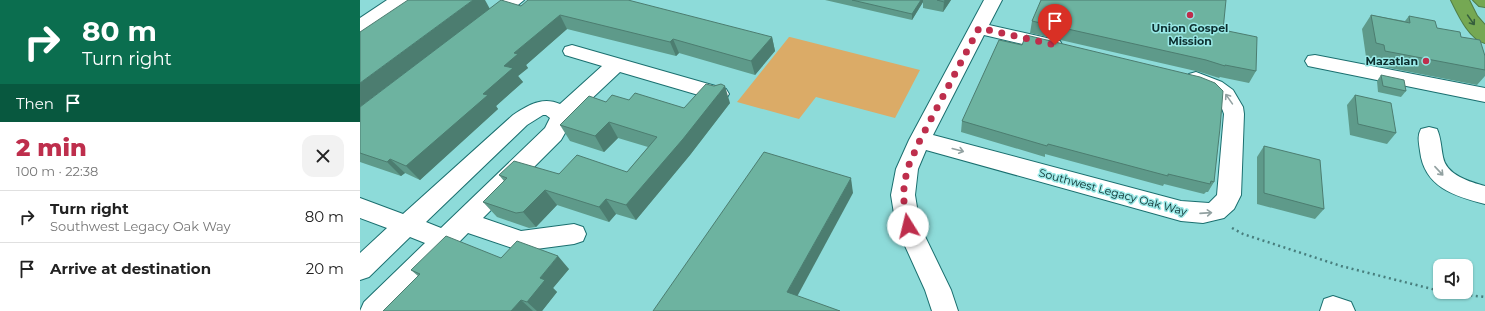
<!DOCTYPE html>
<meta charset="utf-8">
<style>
:root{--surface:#fff;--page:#f2f2f2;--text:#222;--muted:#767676;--line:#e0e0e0;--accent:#be2e4c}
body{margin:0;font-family:Montserrat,sans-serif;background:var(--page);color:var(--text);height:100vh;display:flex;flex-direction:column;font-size:15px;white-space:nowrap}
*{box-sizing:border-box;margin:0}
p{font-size:13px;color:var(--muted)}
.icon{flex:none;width:22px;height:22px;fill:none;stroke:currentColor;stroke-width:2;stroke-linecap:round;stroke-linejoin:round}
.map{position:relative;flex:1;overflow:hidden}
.side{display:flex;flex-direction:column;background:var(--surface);width:360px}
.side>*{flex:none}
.guide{background:#0b6e4f;color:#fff;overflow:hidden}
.controls{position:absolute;left:1073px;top:259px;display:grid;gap:8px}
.controls a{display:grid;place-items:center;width:40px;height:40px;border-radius:8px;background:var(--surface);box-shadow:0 1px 3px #0004;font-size:20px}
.pin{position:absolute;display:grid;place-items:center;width:34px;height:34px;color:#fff;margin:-41px -17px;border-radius:50% 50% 50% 0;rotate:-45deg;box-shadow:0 0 4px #0007}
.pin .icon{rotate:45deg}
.me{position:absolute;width:44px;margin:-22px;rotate:351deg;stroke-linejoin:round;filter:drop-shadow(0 0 3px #0008)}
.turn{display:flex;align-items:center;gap:14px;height:84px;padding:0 16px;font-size:18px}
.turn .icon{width:52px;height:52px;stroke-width:2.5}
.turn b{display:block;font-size:28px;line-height:34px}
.then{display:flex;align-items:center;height:38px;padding:0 16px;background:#0003;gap:8px;font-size:15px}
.round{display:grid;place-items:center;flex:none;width:42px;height:42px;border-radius:12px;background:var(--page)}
.head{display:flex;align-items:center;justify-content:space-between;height:68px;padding:0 16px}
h1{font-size:24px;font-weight:800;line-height:30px;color:var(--accent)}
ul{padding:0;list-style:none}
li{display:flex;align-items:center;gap:12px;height:52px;padding:0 16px;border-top:1px solid var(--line)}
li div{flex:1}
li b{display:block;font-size:15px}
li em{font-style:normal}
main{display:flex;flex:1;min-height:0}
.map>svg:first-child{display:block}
</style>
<main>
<section class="side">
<div class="guide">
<div class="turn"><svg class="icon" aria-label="right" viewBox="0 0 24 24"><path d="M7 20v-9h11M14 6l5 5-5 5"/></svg><div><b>80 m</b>Turn right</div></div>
<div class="then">Then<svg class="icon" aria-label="arrive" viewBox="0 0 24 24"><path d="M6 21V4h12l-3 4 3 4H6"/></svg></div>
</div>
<div class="head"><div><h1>2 min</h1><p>100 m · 22:38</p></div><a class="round"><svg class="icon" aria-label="close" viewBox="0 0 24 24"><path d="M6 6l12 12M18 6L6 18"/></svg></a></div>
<ul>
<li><svg class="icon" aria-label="right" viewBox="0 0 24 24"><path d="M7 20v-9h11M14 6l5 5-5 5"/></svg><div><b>Turn right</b><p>Southwest Legacy Oak Way</p></div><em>80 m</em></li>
<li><svg class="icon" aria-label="arrive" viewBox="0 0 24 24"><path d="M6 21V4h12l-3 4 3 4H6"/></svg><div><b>Arrive at destination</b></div><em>20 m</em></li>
</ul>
</section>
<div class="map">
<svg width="1125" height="311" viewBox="0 0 1125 311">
<rect width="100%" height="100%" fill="#8ddbd9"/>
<polygon fill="#dbab67" points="429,37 430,37 560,70 535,118 456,97 439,119 377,102"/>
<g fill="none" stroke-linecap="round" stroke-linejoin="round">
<g stroke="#1a6f6f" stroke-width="2">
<g id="minor">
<polygon points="27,0 48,0 45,4 6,30 0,32 0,18"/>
<polygon points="144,0 164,0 134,25 128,27 122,25 119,21 122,17"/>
<path d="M624,0H642L629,25L700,41L702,45L700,49L693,51L624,35L573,135L821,201L849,203L857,195L864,114C859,96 846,89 829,84L826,79L829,74L836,72L862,82L873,90L883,107L884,114L881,195L874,209L864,218L843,223L821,221L566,150L558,169L555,195L560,226L591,290L598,311H572L565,290L536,226L531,195L536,169L549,140Z"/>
<path d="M212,45L366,89L369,94L366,99L359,101L260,72L210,119L209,126L201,140L123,218L161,231L214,224L223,227L226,234L223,241L214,244L161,251L108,233L31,311H0L4,302L65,243L50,237L9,277L0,280V253L27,228L0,218V198L43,214L153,115C168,105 183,96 200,104L242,66L205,55L203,51L205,47ZM183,115H186L190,118L185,128L81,228L66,222L167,125Z"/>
<polygon points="955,55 1125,88 1125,102 948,66 945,61 948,56"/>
<path d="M1069,127L1077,129C1081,138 1081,147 1083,157C1086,175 1110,182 1125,186V204C1094,196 1064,187 1060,151C1059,143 1057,136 1061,129Z"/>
<polygon points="973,296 991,302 995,311 960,311 964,299"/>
</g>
</g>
<g stroke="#507d46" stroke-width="2">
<g id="highway">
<path d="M1091,0H1109L1117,16L1125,25V43C1109,39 1098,14 1091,0Z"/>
<polygon points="1113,0 1125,0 1125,7 1119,6"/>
</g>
</g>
<g stroke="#487e7d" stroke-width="2.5" stroke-dasharray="2 3.5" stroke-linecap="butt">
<polyline points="872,228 883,234 981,266 1080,291"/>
<polyline points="1083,292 1125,297"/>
</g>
<use href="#minor" fill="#fff" fill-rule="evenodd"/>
<use href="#highway" fill="#75a853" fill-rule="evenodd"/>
</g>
<g fill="#5e9a8a">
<polygon points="465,0 591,0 583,12 563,8 563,2 552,20"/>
<polygon points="161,6 412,37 415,51 395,75 319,53 316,56 207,29 166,65 168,68 158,76 163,82 136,106 138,109 60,180 45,173 41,176 0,162 0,107"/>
<polygon points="1011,15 1045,21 1049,16 1077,28 1101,37 1125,56 1125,76 1117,85 1014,65 1014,59 1006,57 1002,29"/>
<polygon points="672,21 863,30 896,71 889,83 860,77 859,78 840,72 670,33"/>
<polygon points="662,45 854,182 848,192 846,192 844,194 804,184 803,186 685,154 685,157 601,132 602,121"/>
<polygon points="1021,75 1046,91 1041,97 1018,92 1017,81"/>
<polygon points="995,95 1036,133 1027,144 990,135 987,105"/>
<polygon points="269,100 324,108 370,103 330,155 276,220 256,214 249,222 197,205 176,227 169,228 137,217 123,202 144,181 139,175 267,172 288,147 258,138 244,152 210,141 200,125 246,102"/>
<polygon points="904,146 964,209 955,219 897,204 897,157"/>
<polygon points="141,258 209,269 193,288 197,292 182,311 23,311 58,276 51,270"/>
</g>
<g fill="#4c7d70">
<polygon points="113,0 125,0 130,9 0,107 0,83"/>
<polygon points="561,0 563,0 563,2 552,20 552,14"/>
<polygon points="585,0 591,0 583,12 584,2"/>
<polygon points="200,15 207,29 166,65 168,68 158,76 163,82 136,106 138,109 60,180 46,166 123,94 154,53"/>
<polygon points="412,37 415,51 395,75 391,61"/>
<polygon points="313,39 319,53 316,56 310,42"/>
<polygon points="365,86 370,103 330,155 276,220 266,205"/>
<polygon points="249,122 258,138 244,152 235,136"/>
<polygon points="30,159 45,173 41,176 27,162"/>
<polygon points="491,178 493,193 432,306 427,292"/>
<polygon points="185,190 197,205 176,227 163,212"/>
<polygon points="246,199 256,214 249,222 239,207"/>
<polygon points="198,256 209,269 193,288 197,292 182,311 177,311 167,302 180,278"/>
<polygon points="161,300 173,311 151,311"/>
</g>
<g fill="#6db3a0" stroke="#4c7d70">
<polygon points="48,0 113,0 0,83 0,32"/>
<polygon points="141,0 161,6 168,0 268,0 412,37 391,61 313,39 310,42 200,15 154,53 158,54 144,66 153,68 123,94 128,95 46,166 30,159 27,162 0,153 0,107"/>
<polygon points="492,0 561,0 552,14"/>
<polygon points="577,0 585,0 584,2"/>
<polygon points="681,0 866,0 863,30 897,37 896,71 865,65 865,66 846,60 672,21"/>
<polygon points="1011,15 1050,23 1049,16 1075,21 1077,28 1100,32 1101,37 1120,40 1125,56 1125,70 1025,51 1024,45 1016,43"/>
<polygon points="666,35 840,77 855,83 863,91 860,128 854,182 851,181 850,184 808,174 808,176 688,144 687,146 602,121 639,40 662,45"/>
<polygon points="1021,75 1044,80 1046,91 1023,86"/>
<polygon points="346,84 354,86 361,84 365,86 323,139 266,205 246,199 239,207 185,190 163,212 156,213 123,202 147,178 139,175 154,161 199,174 217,155 267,172 297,137 249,122 235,136 200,125 229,96 246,102 252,95 269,100 275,93 324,108"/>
<polygon points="995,95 1031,103 1036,133 998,124"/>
<polygon points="904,146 960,160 964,209 904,193"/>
<polygon points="404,152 491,178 427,292 480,311 293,311"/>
<polygon points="86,236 141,258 157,241 198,256 180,278 185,280 167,302 161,300 151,311 23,311 60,274 51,270"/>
</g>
<defs><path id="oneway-shaft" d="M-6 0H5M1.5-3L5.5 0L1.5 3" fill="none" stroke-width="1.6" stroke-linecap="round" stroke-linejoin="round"/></defs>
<use stroke="#365f3d" href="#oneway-shaft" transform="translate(1111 20) rotate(55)"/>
<g stroke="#92a1a1">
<use href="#oneway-shaft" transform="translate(869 99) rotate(-125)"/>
<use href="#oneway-shaft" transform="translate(598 150) rotate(15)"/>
<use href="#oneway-shaft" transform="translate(1079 171) rotate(47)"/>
<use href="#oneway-shaft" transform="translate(846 213) rotate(-4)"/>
</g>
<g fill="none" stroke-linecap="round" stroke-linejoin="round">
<polyline stroke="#be2e4c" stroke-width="7" stroke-dasharray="0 12.6" points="548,226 543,195 547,169 560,140 619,28 695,45"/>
</g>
<g fill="#be2e4c" stroke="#99e8e6" stroke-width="1.5">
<circle cx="830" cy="15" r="4"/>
<circle cx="1066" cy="61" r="4"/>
</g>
<g text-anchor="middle" stroke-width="3" stroke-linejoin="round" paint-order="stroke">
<g font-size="11" font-weight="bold" fill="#0c2e2e" stroke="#99e8e6">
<text x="830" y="32">Union Gospel<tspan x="830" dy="13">Mission</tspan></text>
<text x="1058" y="65" text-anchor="end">Mazatlan</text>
</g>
<g font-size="11" fill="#0c2e2e" stroke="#99e8e6">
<text transform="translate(753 192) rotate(15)" y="4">Southwest Legacy Oak Way</text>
</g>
</g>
</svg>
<div class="controls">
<a><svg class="icon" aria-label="sound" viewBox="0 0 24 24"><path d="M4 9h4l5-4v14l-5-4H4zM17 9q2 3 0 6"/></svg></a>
</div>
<div class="pin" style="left:695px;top:45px;background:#d93025"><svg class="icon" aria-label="arrive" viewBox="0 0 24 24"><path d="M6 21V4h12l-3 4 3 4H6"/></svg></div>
<svg class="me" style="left:548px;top:226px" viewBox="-20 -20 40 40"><circle r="19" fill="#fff"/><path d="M0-13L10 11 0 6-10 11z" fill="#be2e4c"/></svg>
</div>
</main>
